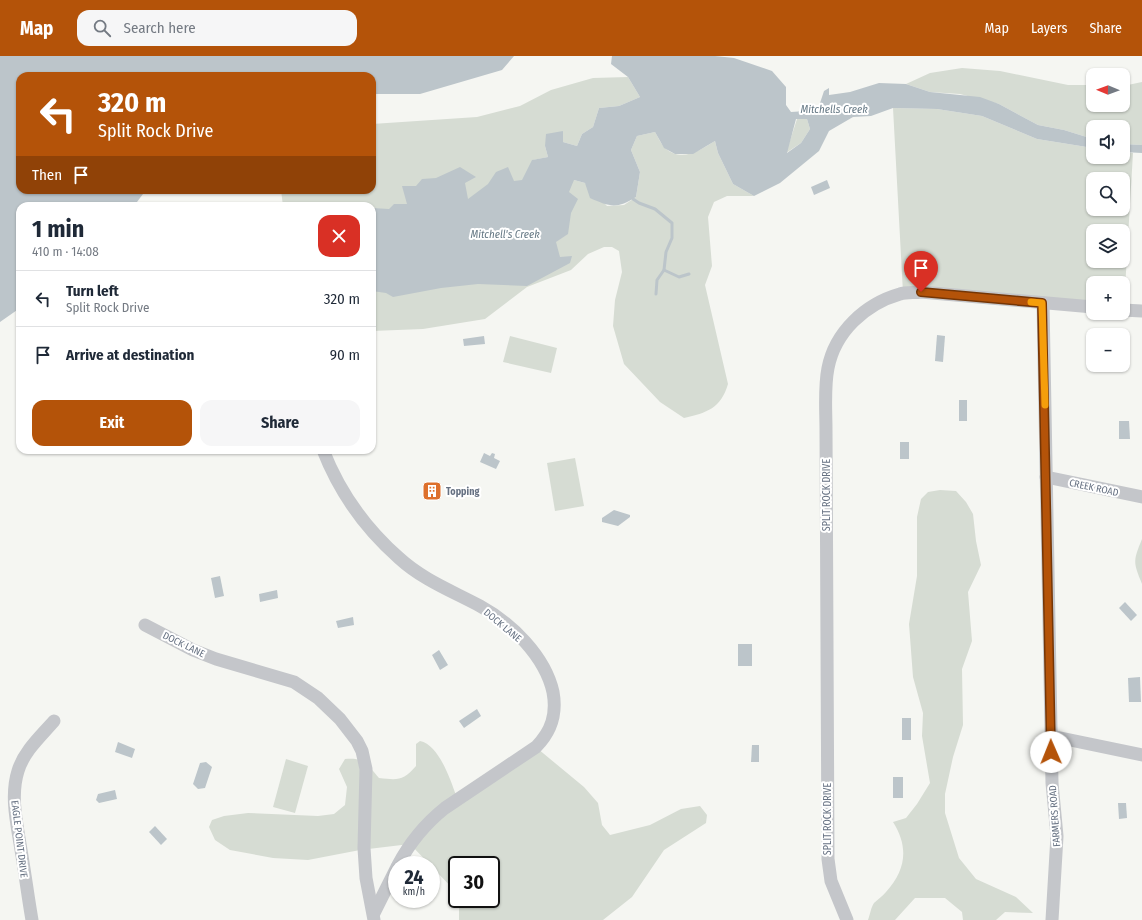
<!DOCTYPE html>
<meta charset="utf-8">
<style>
:root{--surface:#fff;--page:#f6f6f7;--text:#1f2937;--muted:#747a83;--line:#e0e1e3;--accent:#b45309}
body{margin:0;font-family:"Fira Sans Condensed",sans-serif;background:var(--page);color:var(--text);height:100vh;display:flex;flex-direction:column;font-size:15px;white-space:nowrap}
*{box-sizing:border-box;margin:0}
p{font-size:13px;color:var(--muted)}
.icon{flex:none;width:22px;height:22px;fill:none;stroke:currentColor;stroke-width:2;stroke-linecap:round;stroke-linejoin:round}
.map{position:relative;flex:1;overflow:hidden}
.side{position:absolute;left:16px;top:146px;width:360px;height:252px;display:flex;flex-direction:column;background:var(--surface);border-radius:12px;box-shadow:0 1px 3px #0004}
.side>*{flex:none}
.banner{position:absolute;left:16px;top:16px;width:360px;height:122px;border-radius:12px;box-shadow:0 1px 3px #0004;background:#b45309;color:#fff;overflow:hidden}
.needle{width:26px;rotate:271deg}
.controls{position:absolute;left:1086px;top:12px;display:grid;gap:8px}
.controls a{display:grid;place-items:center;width:44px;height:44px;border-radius:8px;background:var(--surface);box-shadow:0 1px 3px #0004;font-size:20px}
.speed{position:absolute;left:388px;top:800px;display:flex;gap:8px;font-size:20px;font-weight:700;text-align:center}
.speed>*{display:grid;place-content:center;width:52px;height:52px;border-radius:50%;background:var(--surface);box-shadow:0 1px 3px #0004;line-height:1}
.speed small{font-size:10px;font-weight:400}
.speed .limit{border:2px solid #111;border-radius:6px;background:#fff;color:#111}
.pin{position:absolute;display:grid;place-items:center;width:34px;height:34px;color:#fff;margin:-41px -17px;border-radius:50% 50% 50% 0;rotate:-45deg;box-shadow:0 0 4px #0007}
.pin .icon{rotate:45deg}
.me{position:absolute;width:44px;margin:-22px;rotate:359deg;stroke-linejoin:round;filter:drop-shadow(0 0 3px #0008)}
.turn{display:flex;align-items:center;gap:14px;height:84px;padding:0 16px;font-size:18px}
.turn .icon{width:52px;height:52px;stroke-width:2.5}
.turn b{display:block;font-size:28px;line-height:34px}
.then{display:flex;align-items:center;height:38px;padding:0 16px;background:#0003;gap:8px;font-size:15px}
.round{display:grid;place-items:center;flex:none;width:42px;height:42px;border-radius:12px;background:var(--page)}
.summary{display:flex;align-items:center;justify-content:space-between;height:68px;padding:0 16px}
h1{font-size:24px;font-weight:700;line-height:30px}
.action{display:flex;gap:8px;margin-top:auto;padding:8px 16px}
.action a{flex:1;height:46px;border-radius:12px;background:var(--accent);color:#fff;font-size:16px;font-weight:700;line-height:46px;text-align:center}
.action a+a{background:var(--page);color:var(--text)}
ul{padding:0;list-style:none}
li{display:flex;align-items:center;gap:12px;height:56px;padding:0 16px;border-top:1px solid var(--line)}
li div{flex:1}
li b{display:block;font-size:15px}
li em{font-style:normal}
header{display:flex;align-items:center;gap:24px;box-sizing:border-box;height:56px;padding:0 20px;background:var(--accent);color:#fff}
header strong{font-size:19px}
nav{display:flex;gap:22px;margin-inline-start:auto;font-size:14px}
.search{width:280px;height:36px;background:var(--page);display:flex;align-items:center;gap:10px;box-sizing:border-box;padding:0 14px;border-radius:12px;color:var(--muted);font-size:15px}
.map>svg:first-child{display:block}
</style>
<header>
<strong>Map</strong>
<div class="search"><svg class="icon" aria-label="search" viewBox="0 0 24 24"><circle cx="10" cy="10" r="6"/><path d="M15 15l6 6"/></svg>Search here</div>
<nav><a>Map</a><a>Layers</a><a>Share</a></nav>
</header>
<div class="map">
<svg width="1142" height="864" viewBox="0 0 1142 864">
<rect width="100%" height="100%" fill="#f5f6f2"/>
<g fill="#d6dcd3" fill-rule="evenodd">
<polygon points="962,12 1000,15 1068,29 1093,29 1093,49 1123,49 1123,30 1142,26 1142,89 1123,88 1123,71 1093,71 1093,83 1064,74 1038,69 999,48 960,38 930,36 906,28 930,17"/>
<path d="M628,21L640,41L619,50L599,52L593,71L582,78L577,90L563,86V75L545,90L548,101L533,104L574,124L585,127L607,150L624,149L636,141L640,116L631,94L637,80L655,76C658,81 661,88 665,92C682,107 700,94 715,85L718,97L733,128L754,140H727L714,146L708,161L712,210L705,229L728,328C721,352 707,357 684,362L660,346L624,308L613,270L615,244L622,216L619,195L612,191H604L588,198L571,214L527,231L485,263L423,273L372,275V150H283L281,134H372V68L477,61L520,50L551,34L593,22Z"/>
<path d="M893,52L937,53L982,60L1037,83L1093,92V101H1123V96L1133,97L1124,250L1123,227H1093V249L903,237ZM1093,123H1123V153H1093ZM1093,175H1123V205H1093Z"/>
<polygon points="797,63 807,63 810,73 801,87 786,97"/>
<polygon points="510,280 557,292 551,317 503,306"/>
<polygon points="575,402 584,450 555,455 547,407"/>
<path d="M940,434L956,435L966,446L973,458L976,485L981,509L968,536L972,585L962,613L963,669L953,701L945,738V757L959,802L976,823L1016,841L1033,857L1005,856L996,864H963L962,856L945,842H915L895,864H868C870,859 871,851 874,847C878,843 883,840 886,836C906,814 909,791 893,766L906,762L917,748L930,727L922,680L923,657L913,621L909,568L917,520V461L921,443L928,436Z"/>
<path d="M1142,483V528C1133,506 1133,505 1142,483Z"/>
<path d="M420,685C439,689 450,723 456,739L532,688L584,731L598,747L602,769L610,779L650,769L681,753L700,750L707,759L706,767L664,794L632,841L603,864H459V843H491V809H457V837L410,788L360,794L308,804L273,802L230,794L215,784L209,771L212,764L224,760L248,757L318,760L334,758L345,749L347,731L339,713L345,703C364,701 368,709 379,722C398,724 403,725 416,710V688Z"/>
<polygon points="286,703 308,710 295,757 273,751"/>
</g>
<g fill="#bcc5ca" fill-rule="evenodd">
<polygon points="0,0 514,0 502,14 420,38 372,38 372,20 20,20 20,134 146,134 134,150 20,150 20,252 0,266"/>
<path d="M612,0H715L734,2L772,15L786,31V49L791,56L806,55L819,50L824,35L829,32V39L850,36L879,27L906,28L930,36L980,41L999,48L1038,69L1064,74L1093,83V92L1037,83L982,60L937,53L893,52L871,60L853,61L829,75L819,95L780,127L754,140L733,128L718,97L715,85L693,98H675L664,92L655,76L637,80L631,94L640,116L636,141C617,153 610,151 590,142L585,127L574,124L569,136L578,143L571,157L568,178L556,186L560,201L572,200L570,207L527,230L478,228L441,232L393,241L386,237L372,235V152L389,153L394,148H407L402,130H416L422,123L436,122L460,111L476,121L465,127L468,143L488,128L496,116L508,111L514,125L522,124L532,104L548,101L545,90L546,78L563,75V86L577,90L582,78L593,71L599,52L619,50L640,41L628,21L611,8ZM796,63H807L810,73L801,87L787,97Z"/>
<polygon points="1123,88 1142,89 1142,97 1123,96"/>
<polygon points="827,124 830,132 814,139 811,131"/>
<polygon points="937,279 945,280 943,306 935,305"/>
<polygon points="484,280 485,288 464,290 463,283"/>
<rect x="959" y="344" width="8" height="21"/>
<polygon points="1119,365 1129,365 1130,383 1119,383"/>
<rect x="900" y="386" width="9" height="17"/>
<polygon points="484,397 490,400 492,397 495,398 494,402 500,405 496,413 480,406"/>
<polygon points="614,454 630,459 630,461 618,470 602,466 602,462"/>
<polygon points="220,520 224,540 215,542 211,522"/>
<polygon points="277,534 278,542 260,546 259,538"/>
<polygon points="1125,546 1137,559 1131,565 1119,552"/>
<polygon points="353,561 354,569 338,572 336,565"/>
<rect x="738" y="588" width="14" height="22"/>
<polygon points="439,594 448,609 440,614 432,599"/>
<polygon points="1140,621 1141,646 1129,646 1128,622"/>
<polygon points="477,653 481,660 464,672 459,665"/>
<rect x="902" y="662" width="9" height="22"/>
<polygon points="118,686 135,693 132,702 115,696"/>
<polygon points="752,689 759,689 759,706 751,706"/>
<polygon points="206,706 212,711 205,732 198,733 193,728 200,707"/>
<rect x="893" y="721" width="10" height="21"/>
<polygon points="115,734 117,743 99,747 96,744 98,738"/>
<polygon points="1118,747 1126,747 1127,762 1119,763"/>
<polygon points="155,770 167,783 161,789 149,776"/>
</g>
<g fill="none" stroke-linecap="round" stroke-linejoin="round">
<g stroke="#bcc5ca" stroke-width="3">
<polyline points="633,143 639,147 655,153 672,167 672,182 666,196 664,214 679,221 689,218"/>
<polyline points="656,238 657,224 664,214"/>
</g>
<g stroke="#c4c6ca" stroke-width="13">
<polyline points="1043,247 1052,727 1057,780 1052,864"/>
<polyline points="1123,254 1142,255"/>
<path d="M323,394C339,435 366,473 399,502C423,524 452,535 480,550C511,567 545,600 553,636C557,658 552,675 536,691L445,752C425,768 410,786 398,809"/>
<polyline points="1046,421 1142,441"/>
<polyline points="145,569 193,594 216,603 294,626 318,642 340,663 357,685 362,695 366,713 364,792 366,822 374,864"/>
<polyline points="1051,680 1142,699"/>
<polyline points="374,857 397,811"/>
<path d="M32,864C28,841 25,817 21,794C17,768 10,740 18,715C24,695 41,680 54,665"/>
<path d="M847,864L831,825L828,803L826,374C826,354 824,332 828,312C835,276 865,248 900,238C906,236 915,237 921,236L1093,251"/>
</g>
</g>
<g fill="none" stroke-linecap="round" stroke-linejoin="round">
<g stroke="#753606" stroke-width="10">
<polyline id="route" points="921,236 1042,247 1051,696"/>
</g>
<use href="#route" stroke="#b45309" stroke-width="7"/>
<polyline stroke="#f59e0b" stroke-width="7" points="1031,246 1042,247 1045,349"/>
</g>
<defs>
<g id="building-square" transform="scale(1)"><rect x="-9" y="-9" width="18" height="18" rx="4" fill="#dd6f2b" stroke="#fff"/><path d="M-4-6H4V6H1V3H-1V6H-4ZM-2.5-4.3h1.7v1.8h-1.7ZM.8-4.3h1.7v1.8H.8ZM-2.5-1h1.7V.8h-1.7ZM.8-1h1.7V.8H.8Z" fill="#fff"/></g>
</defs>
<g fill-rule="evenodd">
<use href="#building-square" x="432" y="435"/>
</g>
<g text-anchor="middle" stroke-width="4" stroke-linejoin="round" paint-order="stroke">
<g font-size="10" fill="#667182" stroke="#fff">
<text transform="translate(1094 431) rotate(12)" y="4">CREEK ROAD</text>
<text transform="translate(826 439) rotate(-90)" y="4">SPLIT ROCK DRIVE</text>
<text transform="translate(503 569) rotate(40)" y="4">DOCK LANE</text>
<text transform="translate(184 588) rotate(26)" y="4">DOCK LANE</text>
<text transform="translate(1054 760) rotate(-94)" y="4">FARMERS ROAD</text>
<text transform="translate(827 763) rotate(-90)" y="4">SPLIT ROCK DRIVE</text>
<text transform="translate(20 783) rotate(83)" y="4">EAGLE POINT DRIVE</text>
</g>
<g font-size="10" font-weight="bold" fill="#667182" stroke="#fff" text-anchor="start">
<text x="446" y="439">Topping</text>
</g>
<g font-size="11" font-style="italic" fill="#667985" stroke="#fff">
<text x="834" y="57">Mitchells Creek</text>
<text x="505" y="182">Mitchell's Creek</text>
</g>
</g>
</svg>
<div class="controls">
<a><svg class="needle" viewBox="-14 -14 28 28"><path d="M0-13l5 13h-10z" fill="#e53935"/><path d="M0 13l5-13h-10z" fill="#747a83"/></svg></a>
<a><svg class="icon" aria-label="sound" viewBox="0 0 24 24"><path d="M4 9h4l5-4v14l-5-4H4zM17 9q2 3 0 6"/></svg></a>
<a><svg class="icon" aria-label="search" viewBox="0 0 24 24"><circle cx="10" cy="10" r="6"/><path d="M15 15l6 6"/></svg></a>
<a><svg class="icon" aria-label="layers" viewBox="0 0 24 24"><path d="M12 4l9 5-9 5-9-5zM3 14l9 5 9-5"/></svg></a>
<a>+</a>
<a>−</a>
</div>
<div class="speed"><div>24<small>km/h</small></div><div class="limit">30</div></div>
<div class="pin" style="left:921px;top:236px;background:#d93025"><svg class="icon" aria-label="arrive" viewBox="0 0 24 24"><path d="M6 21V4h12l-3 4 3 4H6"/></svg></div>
<svg class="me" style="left:1051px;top:696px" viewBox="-20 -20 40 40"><circle r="19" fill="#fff"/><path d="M0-13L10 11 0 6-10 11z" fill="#b45309"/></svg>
<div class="banner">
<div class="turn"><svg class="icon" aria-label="left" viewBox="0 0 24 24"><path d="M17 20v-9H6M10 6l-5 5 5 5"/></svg><div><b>320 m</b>Split Rock Drive</div></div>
<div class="then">Then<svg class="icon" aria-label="arrive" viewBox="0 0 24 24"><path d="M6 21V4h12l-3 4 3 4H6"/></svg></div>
</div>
<section class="side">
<div class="summary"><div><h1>1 min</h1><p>410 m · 14:08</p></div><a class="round" style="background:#d93025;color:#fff"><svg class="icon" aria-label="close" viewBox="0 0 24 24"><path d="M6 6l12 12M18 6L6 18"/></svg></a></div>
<ul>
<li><svg class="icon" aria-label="left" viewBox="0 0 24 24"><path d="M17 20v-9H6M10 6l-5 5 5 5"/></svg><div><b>Turn left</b><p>Split Rock Drive</p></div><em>320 m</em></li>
<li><svg class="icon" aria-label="arrive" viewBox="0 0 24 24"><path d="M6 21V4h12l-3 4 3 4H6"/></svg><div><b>Arrive at destination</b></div><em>90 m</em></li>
</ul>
<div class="action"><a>Exit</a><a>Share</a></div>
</section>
</div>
